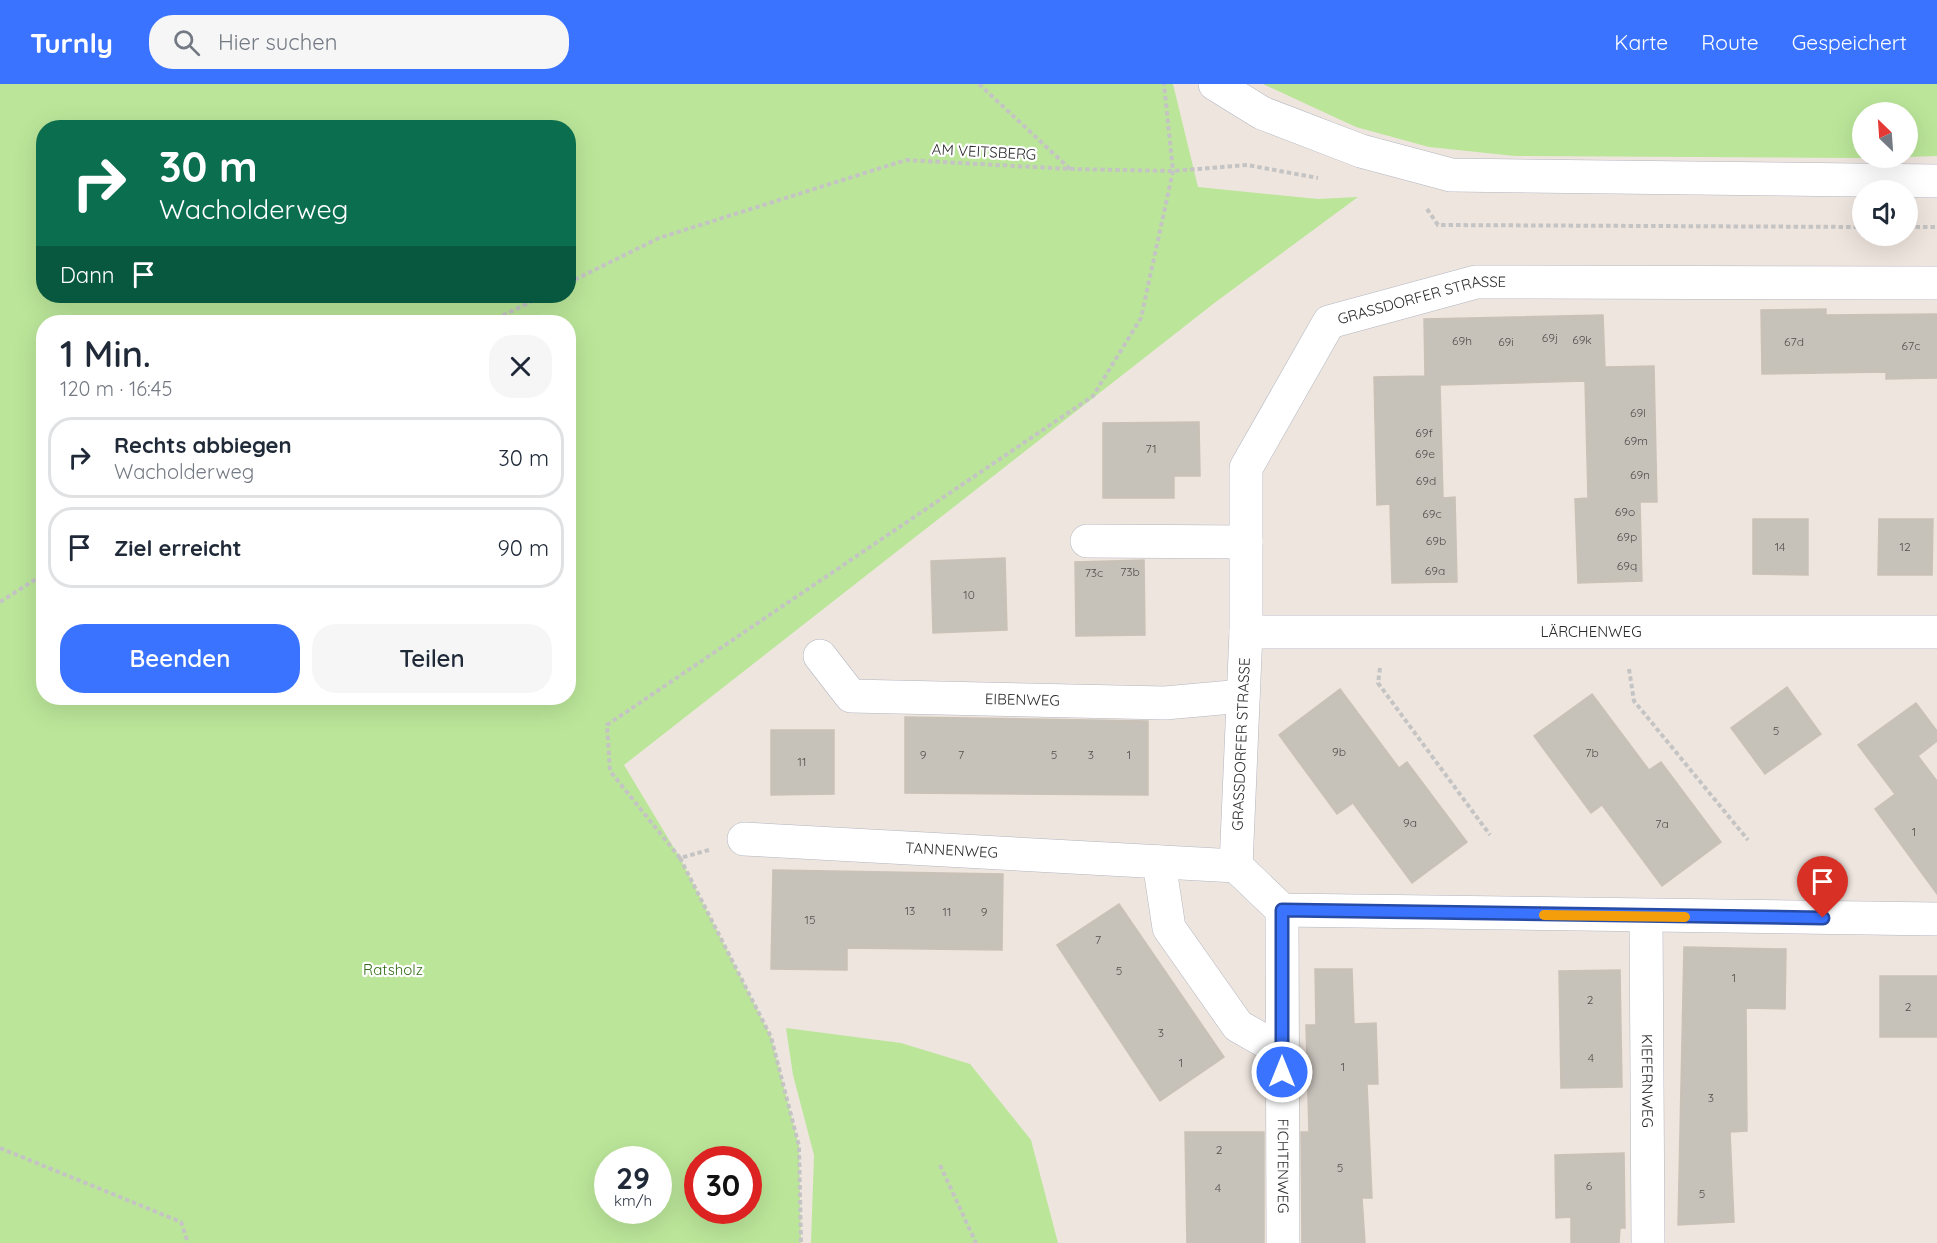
<!DOCTYPE html>
<html lang="de">
<meta charset="utf-8">
<style>
:root{--surface:#fff;--page:#f6f6f7;--text:#1f2937;--muted:#747a83;--line:#e0e1e3;--accent:#3a73ff}
body{margin:0;font-family:Quicksand,sans-serif;background:var(--page);color:var(--text);height:100vh;display:flex;flex-direction:column;font-size:22px;white-space:nowrap}
*{box-sizing:border-box;margin:0}
p{font-size:20px;color:var(--muted)}
.icon{flex:none;width:33px;height:33px;fill:none;stroke:currentColor;stroke-width:2;stroke-linecap:round;stroke-linejoin:round}
.map{position:relative;flex:1;overflow:hidden}
.details{position:absolute;left:36px;top:231px;width:540px;height:390px;display:flex;flex-direction:column;background:var(--surface);border-radius:24px;box-shadow:0 6px 24px #0002}
.details>*{flex:none}
.guide{position:absolute;left:36px;top:36px;width:540px;height:183px;border-radius:24px;box-shadow:0 6px 24px #0002;background:#0b6e4f;color:#fff;overflow:hidden}
.needle{width:39px;rotate:335deg}
.tools{position:absolute;left:1852px;top:18px;display:grid;gap:12px}
.tools a{display:grid;place-items:center;width:66px;height:66px;border-radius:50%;background:var(--surface);box-shadow:0 6px 24px #0002;font-size:30px}
.speed{position:absolute;left:594px;top:1062px;display:flex;gap:12px;font-size:30px;font-weight:700;text-align:center}
.speed>*{display:grid;place-content:center;width:78px;height:78px;border-radius:50%;background:var(--surface);box-shadow:0 6px 24px #0002;line-height:1}
.speed small{font-size:15px;font-weight:400}
.speed .limit{border:9px solid #d22;background:#fff;color:#111}
.pin{position:absolute;display:grid;place-items:center;width:51px;height:51px;color:#fff;margin:-62px -26px;border-radius:50% 50% 50% 0;rotate:-45deg;box-shadow:0 0 6px #0007}
.pin .icon{rotate:45deg}
.me{position:absolute;width:66px;margin:-33px;rotate:0deg;stroke-linejoin:round;filter:drop-shadow(0 0 4px #0008)}
.turn{display:flex;align-items:center;gap:21px;height:126px;padding:0 24px;font-size:27px}
.turn .icon{width:78px;height:78px;stroke-width:2.5}
.turn b{display:block;font-size:42px;line-height:51px}
.then{display:flex;align-items:center;height:57px;padding:0 24px;background:#0003;gap:12px;font-size:22px}
.round{display:grid;place-items:center;flex:none;width:63px;height:63px;border-radius:24px;background:var(--page)}
.summary{display:flex;align-items:center;justify-content:space-between;height:102px;padding:0 24px}
h1{font-size:36px;font-weight:600;line-height:45px}
.action{display:flex;gap:12px;margin-top:auto;padding:12px 24px}
.action a{flex:1;height:69px;border-radius:24px;background:var(--accent);color:#fff;font-size:24px;font-weight:600;line-height:69px;text-align:center}
.action a+a{background:var(--page);color:var(--text)}
ul{padding:0;list-style:none}
li{display:flex;align-items:center;gap:18px;height:81px;margin:0 12px 9px;padding:0 12px;border:3px solid var(--line);border-radius:24px}
li div{flex:1}
li b{display:block;font-size:22px}
li em{font-style:normal}
header{display:flex;align-items:center;gap:36px;box-sizing:border-box;height:84px;padding:0 30px;background:var(--accent);color:#fff}
header strong{font-size:28px}
nav{display:flex;gap:33px;margin-inline-start:auto;font-size:21px}
.search{width:420px;height:54px;background:var(--page);display:flex;align-items:center;gap:15px;box-sizing:border-box;padding:0 21px;border-radius:24px;color:var(--muted);font-size:22px}
.map>svg:first-child{display:block}
</style>
<header>
<strong>Turnly</strong>
<div class="search"><svg class="icon" aria-label="search" viewBox="0 0 24 24"><circle cx="10" cy="10" r="6"/><path d="M15 15l6 6"/></svg>Hier suchen</div>
<nav><a>Karte</a><a>Route</a><a>Gespeichert</a></nav>
</header>
<div class="map">
<svg width="1937" height="1159" viewBox="0 0 1937 1159">
<rect width="100%" height="100%" fill="#eee5de"/>
<g fill="#bbe699" fill-rule="evenodd">
<path d="M0,0H1173L1198,103L1318,115L1358,113L1217,217L624,681L680,774L771,953L799,1062L801,1159H0ZM44,44H568V212H44ZM44,238H568V614H44ZM608,1076H658V1126H608ZM698,1076H748V1126H698Z"/>
<polygon points="1263,0 1937,0 1937,72 1908,73 1908,28 1863,28 1863,74 1886,74 1855,74 1515,72 1429,63 1356,43"/>
<polygon points="786,944 901,959 970,980 1031,1056 1058,1159 811,1159 814,1071 793,991"/>
</g>
<g fill="#c6c1b9" stroke="#cac1b7" stroke-width="1.5">
<polygon points="1826,225 1826,231 1937,230 1937,294 1886,295 1886,288 1762,290 1761,226"/>
<polygon points="1603,231 1605,283 1654,282 1657,418 1640,418 1642,497 1578,499 1575,415 1588,414 1585,297 1440,301 1443,414 1455,413 1457,498 1392,499 1390,420 1377,421 1374,293 1425,292 1424,235"/>
<polygon points="1199,338 1200,392 1174,392 1174,414 1103,414 1103,339"/>
<polygon points="1753,435 1808,435 1808,491 1753,490"/>
<polygon points="1879,435 1933,435 1932,491 1878,491"/>
<polygon points="1005,474 1007,546 933,549 931,477"/>
<polygon points="1144,476 1145,551 1076,552 1075,478"/>
<polygon points="1787,603 1821,650 1765,690 1731,644"/>
<polygon points="1340,605 1399,684 1407,678 1467,758 1412,799 1353,719 1337,730 1279,651"/>
<polygon points="1592,610 1649,686 1661,678 1721,758 1662,802 1602,721 1591,729 1534,652"/>
<polygon points="1916,619 1937,647 1937,657 1918,672 1937,697 1937,810 1875,725 1895,710 1858,661"/>
<polygon points="905,633 1148,637 1148,711 905,709"/>
<polygon points="771,646 834,646 834,710 771,711"/>
<polygon points="773,786 1003,790 1002,866 847,864 847,886 771,885"/>
<polygon points="1119,820 1224,973 1160,1017 1057,861"/>
<polygon points="1684,863 1786,865 1785,925 1746,924 1747,1047 1730,1048 1734,1138 1678,1141"/>
<polygon points="1315,885 1352,885 1354,940 1376,939 1378,1000 1367,1000 1372,1114 1362,1114 1365,1159 1302,1159 1301,1048 1309,1048 1306,941 1316,941"/>
<polygon points="1620,886 1622,1003 1561,1004 1559,887"/>
<rect x="1880" y="892" width="57" height="61"/>
<polygon points="1185,1048 1264,1048 1264,1159 1187,1159"/>
<polygon points="1624,1069 1625,1144 1620,1144 1619,1159 1571,1159 1571,1133 1556,1134 1555,1071"/>
</g>
<g fill="none" stroke-linecap="round" stroke-linejoin="round">
<g stroke="#b2b6c0" stroke-width="34">
<g id="minor">
<polyline points="1215,0 1262,29 1361,67 1451,91 1937,97"/>
<polyline points="1087,457 1246,458"/>
<path id="s1" d="M1246,548H1937"/>
<path id="s2" d="M820,572L851,612L1165,619L1243,612"/>
<path id="s3" d="M744,755L1236,782"/>
<polyline points="1159,778 1169,844 1238,942 1282,967"/>
<path id="s4" d="M1236,782L1246,548V384L1329,238L1476,198L1937,199"/>
<polyline points="1236,782 1282,826 1937,835"/>
<path id="s5" d="M1282,826L1283,1159"/>
<path id="s6" d="M1646,833L1648,1159"/>
</g>
</g>
<g stroke="#c4c4c4" stroke-width="4" stroke-dasharray="4.5 3" stroke-linecap="butt">
<polyline points="979,0 1070,85"/>
<polyline points="1427,125 1438,141 1863,143"/>
<polyline points="1908,143 1937,143"/>
<polyline points="568,199 659,154 906,76 1070,85 1173,87 1247,81 1318,94"/>
<polyline points="489,238 543,212"/>
<polyline points="0,518 44,490"/>
<polyline points="1380,584 1378,599 1490,751"/>
<polyline points="1629,585 1634,617 1748,756"/>
<polyline points="709,766 680,774 771,953 799,1062 801,1159"/>
<polyline points="680,774 610,687 607,641 1093,312 1141,234 1173,87 1164,0"/>
<polyline points="0,1064 181,1138 188,1159"/>
<polyline points="940,1081 976,1159"/>
</g>
<use href="#minor" stroke="#fff" stroke-width="33"/>
</g>
<g fill="none" stroke-linecap="round" stroke-linejoin="round">
<g stroke="#264ba6" stroke-width="15">
<polyline id="route" points="1282,988 1282,826 1823,834"/>
</g>
<use href="#route" stroke="#3a73ff" stroke-width="10"/>
<polyline stroke="#f59e0b" stroke-width="10" points="1544,831 1685,833"/>
</g>
<g text-anchor="middle" stroke-width="4.5" stroke-linejoin="round" paint-order="stroke">
<g font-size="12" fill="#52514f">
<text x="1550" y="258">69j</text>
<text x="1582" y="260">69k</text>
<text x="1462" y="261">69h</text>
<text x="1506" y="262">69i</text>
<text x="1794" y="262">67d</text>
<text x="1911" y="266">67c</text>
<text x="1638" y="333">69l</text>
<text x="1424" y="353">69f</text>
<text x="1636" y="361">69m</text>
<text x="1151" y="369">71</text>
<text x="1425" y="374">69e</text>
<text x="1640" y="395">69n</text>
<text x="1426" y="401">69d</text>
<text x="1625" y="432">69o</text>
<text x="1432" y="434">69c</text>
<text x="1627" y="457">69p</text>
<text x="1436" y="461">69b</text>
<text x="1780" y="467">14</text>
<text x="1905" y="467">12</text>
<text x="1627" y="486">69q</text>
<text x="1435" y="491">69a</text>
<text x="1130" y="492">73b</text>
<text x="1094" y="493">73c</text>
<text x="969" y="515">10</text>
<text x="1776" y="651">5</text>
<text x="1339" y="672">9b</text>
<text x="1592" y="673">7b</text>
<text x="923" y="675">9</text>
<text x="961" y="675">7</text>
<text x="1054" y="675">5</text>
<text x="1091" y="675">3</text>
<text x="1129" y="675">1</text>
<text x="802" y="682">11</text>
<text x="1410" y="743">9a</text>
<text x="1662" y="744">7a</text>
<text x="1914" y="752">1</text>
<text x="910" y="831">13</text>
<text x="947" y="832">11</text>
<text x="984" y="832">9</text>
<text x="810" y="840">15</text>
<text x="1098" y="860">7</text>
<text x="1119" y="891">5</text>
<text x="1734" y="898">1</text>
<text x="1590" y="920">2</text>
<text x="1908" y="927">2</text>
<text x="1161" y="953">3</text>
<text x="1591" y="978">4</text>
<text x="1181" y="983">1</text>
<text x="1343" y="987">1</text>
<text x="1711" y="1018">3</text>
<text x="1219" y="1070">2</text>
<text x="1340" y="1088">5</text>
<text x="1589" y="1106">6</text>
<text x="1218" y="1108">4</text>
<text x="1702" y="1114">5</text>
</g>
<g font-size="15" fill="#2c2c2c" stroke="#fff">
<text transform="translate(984 68) rotate(3)" y="5">AM VEITSBERG</text>
<text dy="5" stroke="none"><textPath href="#s4" startOffset="662">GRASSDORFER STRASSE</textPath></text>
<text dy="5" stroke="none"><textPath href="#s1" startOffset="345">LÄRCHENWEG</textPath></text>
<text dy="5" stroke="none"><textPath href="#s2" startOffset="222">EIBENWEG</textPath></text>
<text dy="5" stroke="none"><textPath href="#s4" startOffset="122">GRASSDORFER STRASSE</textPath></text>
<text dy="5" stroke="none"><textPath href="#s3" startOffset="208">TANNENWEG</textPath></text>
<text dy="5" stroke="none"><textPath href="#s6" startOffset="164">KIEFERNWEG</textPath></text>
<text dy="5" stroke="none"><textPath href="#s5" startOffset="256">FICHTENWEG</textPath></text>
</g>
<g font-size="15" fill="#326d18" stroke="#fff">
<text x="393" y="891">Ratsholz</text>
</g>
</g>
</svg>
<div class="tools">
<a><svg class="needle" viewBox="-14 -14 28 28"><path d="M0-13l5 13h-10z" fill="#e53935"/><path d="M0 13l5-13h-10z" fill="#747a83"/></svg></a>
<a><svg class="icon" aria-label="sound" viewBox="0 0 24 24"><path d="M4 9h4l5-4v14l-5-4H4zM17 9q2 3 0 6"/></svg></a>
</div>
<div class="speed"><div>29<small>km/h</small></div><div class="limit">30</div></div>
<div class="pin" style="left:1823px;top:834px;background:#d93025"><svg class="icon" aria-label="arrive" viewBox="0 0 24 24"><path d="M6 21V4h12l-3 4 3 4H6"/></svg></div>
<svg class="me" style="left:1282px;top:988px" viewBox="-20 -20 40 40"><circle r="17" fill="#3a73ff" stroke="#fff" stroke-width="3"/><path d="M0-11L8 9 0 5-8 9z" fill="#fff"/></svg>
<div class="guide">
<div class="turn"><svg class="icon" aria-label="right" viewBox="0 0 24 24"><path d="M7 20v-9h11M14 6l5 5-5 5"/></svg><div><b>30 m</b>Wacholderweg</div></div>
<div class="then">Dann<svg class="icon" aria-label="arrive" viewBox="0 0 24 24"><path d="M6 21V4h12l-3 4 3 4H6"/></svg></div>
</div>
<section class="details">
<div class="summary"><div><h1>1 Min.</h1><p>120 m · 16:45</p></div><a class="round"><svg class="icon" aria-label="close" viewBox="0 0 24 24"><path d="M6 6l12 12M18 6L6 18"/></svg></a></div>
<ul>
<li><svg class="icon" aria-label="right" viewBox="0 0 24 24"><path d="M7 20v-9h11M14 6l5 5-5 5"/></svg><div><b>Rechts abbiegen</b><p>Wacholderweg</p></div><em>30 m</em></li>
<li><svg class="icon" aria-label="arrive" viewBox="0 0 24 24"><path d="M6 21V4h12l-3 4 3 4H6"/></svg><div><b>Ziel erreicht</b></div><em>90 m</em></li>
</ul>
<div class="action"><a>Beenden</a><a>Teilen</a></div>
</section>
</div>
